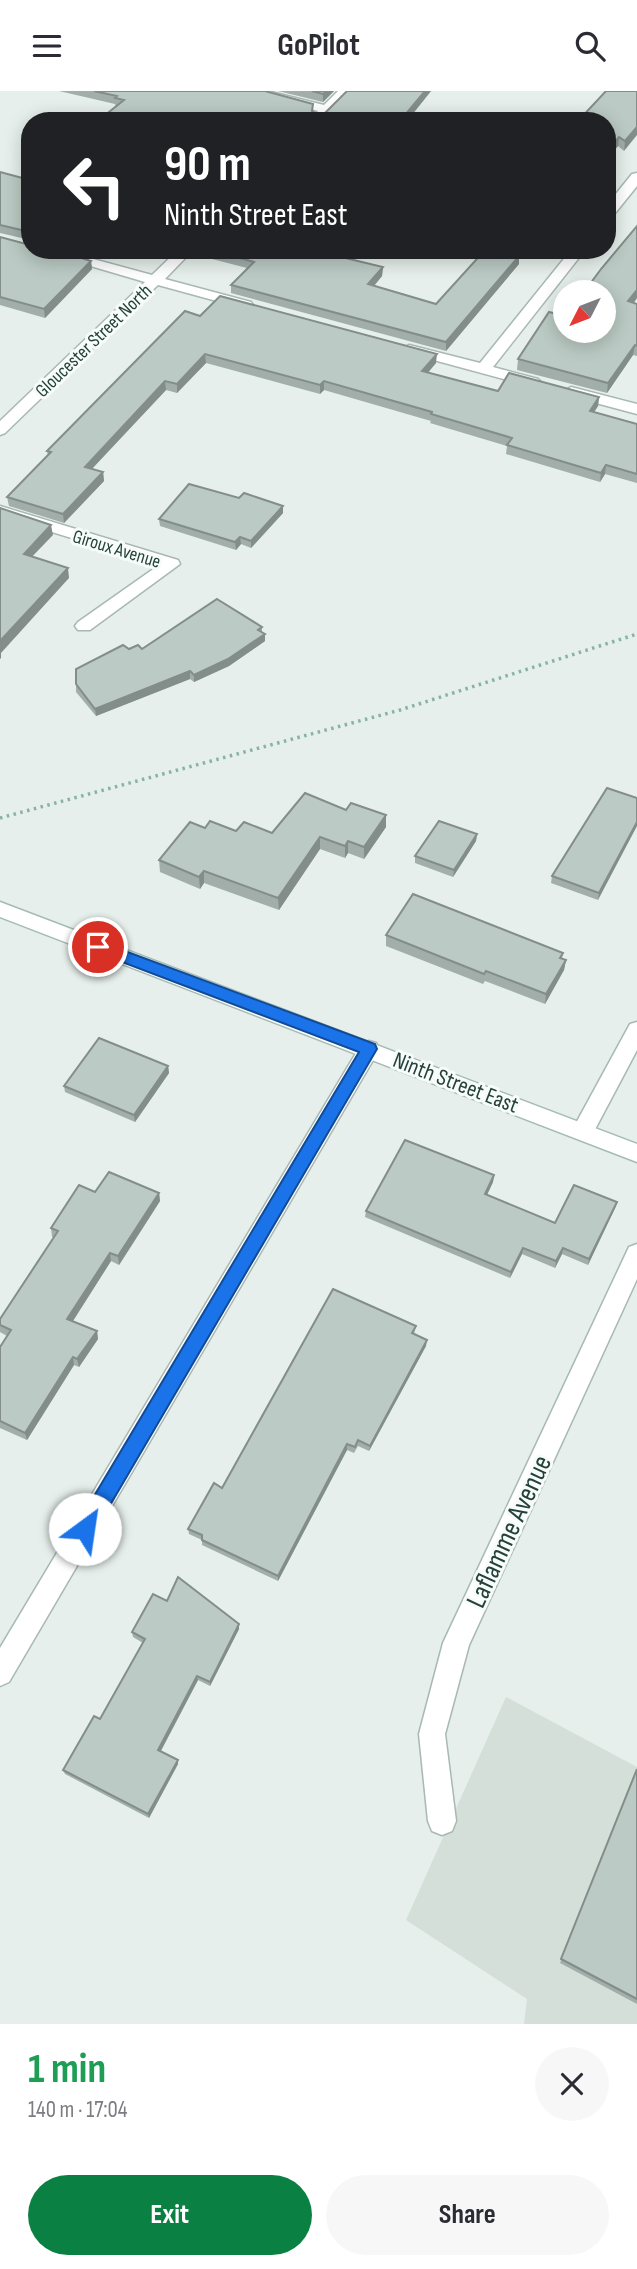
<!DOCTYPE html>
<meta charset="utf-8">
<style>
:root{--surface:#fff;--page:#f7f7f7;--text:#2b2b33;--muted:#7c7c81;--accent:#0b8043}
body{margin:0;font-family:"Sofia Sans Condensed",sans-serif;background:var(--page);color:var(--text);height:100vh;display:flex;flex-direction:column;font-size:26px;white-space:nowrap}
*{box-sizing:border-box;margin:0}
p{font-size:23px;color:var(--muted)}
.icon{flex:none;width:38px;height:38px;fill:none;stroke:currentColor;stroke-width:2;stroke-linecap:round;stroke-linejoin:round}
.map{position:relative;height:1933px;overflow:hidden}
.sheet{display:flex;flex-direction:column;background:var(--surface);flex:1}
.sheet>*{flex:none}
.top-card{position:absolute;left:21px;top:21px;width:595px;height:147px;border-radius:28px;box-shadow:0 4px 18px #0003;background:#202124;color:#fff;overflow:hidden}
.needle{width:46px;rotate:228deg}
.tools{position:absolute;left:553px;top:189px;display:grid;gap:14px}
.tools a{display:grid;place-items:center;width:63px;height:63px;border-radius:50%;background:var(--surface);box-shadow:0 4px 18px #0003;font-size:35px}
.pin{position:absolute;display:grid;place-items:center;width:60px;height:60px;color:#fff;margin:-30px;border:4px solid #fff;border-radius:50%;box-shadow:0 2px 7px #0007}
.me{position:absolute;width:77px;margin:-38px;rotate:31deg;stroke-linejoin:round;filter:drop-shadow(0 0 5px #0008)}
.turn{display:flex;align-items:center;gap:24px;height:147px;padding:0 28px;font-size:32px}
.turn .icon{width:91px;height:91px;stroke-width:2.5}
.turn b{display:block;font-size:49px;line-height:60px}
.round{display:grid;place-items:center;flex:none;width:74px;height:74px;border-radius:37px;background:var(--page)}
.headline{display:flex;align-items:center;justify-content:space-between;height:119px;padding:0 28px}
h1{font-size:42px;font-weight:700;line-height:52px;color:#1e9e55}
.cta{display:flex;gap:14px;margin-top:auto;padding:14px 28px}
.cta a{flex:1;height:80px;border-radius:42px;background:var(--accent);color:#fff;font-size:28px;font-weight:700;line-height:80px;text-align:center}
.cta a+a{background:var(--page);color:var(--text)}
header{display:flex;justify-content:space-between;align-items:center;height:91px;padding:0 28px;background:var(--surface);font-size:32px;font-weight:700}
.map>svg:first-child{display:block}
</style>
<header><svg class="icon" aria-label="menu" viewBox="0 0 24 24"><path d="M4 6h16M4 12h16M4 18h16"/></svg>GoPilot<svg class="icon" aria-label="search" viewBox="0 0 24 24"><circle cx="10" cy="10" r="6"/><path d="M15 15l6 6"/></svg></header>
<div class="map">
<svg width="637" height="1933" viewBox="0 0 637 1933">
<rect width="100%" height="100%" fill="#e6efeb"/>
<polygon fill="#d4dfda" points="506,1606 637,1676 637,1933 524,1933 527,1908 406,1829"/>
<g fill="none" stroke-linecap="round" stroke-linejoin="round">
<g stroke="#a8b8b2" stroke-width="3">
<g id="street">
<polygon points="245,0 267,0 324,14 338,0 351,0 323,29 319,30 313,26 318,20"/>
<polygon points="637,82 637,95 612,126 607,127 607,114 632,83"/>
<polygon points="36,159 60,159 152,184 178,159 193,159 165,188 251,211 253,214 246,218 158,194 5,342 0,344 0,330 145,191"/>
<polygon points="571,159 585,159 493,276 538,288 541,291 538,294 533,296 404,261 402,258 409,254 480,272"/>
<polygon points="571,296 637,313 637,323 566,304 563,301"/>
<polygon points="0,415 178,469 180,473 90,539 78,539 75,535 78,531 159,474 0,425"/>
<polygon points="637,931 637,959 591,1046 583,1049 575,1046 572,1040 575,1034 630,933"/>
<polygon points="369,950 376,952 379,958 376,964 9,1591 0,1595 0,1557 362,952"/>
<polygon points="637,1153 637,1188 469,1554 445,1643 456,1730 452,1740 442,1744 432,1740 428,1730 419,1643 443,1552 629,1156"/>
</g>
</g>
<g stroke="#a4bbb3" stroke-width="3">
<polygon id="secondary" points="0,811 637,1053 637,1071 0,826"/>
</g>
<polyline stroke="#86b3a5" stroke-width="3.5" stroke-dasharray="2.5 4.5" stroke-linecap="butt" points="0,727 400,619 637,543"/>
<use href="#street" fill="#fff" fill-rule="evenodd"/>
<use href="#secondary" fill="#fff" fill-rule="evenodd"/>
</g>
<g fill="#a1aea9">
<polygon points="59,0 265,0 313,13 313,21 318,24 324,23 347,0 431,0 407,30 105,30 104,25 116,16 115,13"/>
<polygon points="278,0 334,0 323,11"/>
<polygon points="637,0 624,60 618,55 607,68"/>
<polygon points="0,81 30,89 30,149 0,142"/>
<polygon points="0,146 91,170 92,178 45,227 0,214"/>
<polygon points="71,159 110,159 102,168"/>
<polygon points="212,160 383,176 382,185 374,195 436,213 519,173 446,260 231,202 231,194 247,177 212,168"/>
<polygon points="637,207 634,212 637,213 637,265 633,264 607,302 517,279 518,268 565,240"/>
<polygon points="200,225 436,272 428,281 498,300 599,306 598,315 594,321 637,333 637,392 605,383 600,391 506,363 507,355 430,332 431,330 324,299 320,303 206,272 177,302 166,299 92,378 103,381 104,390 64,432 9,415 7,406 48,365 47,360"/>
<polygon points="239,407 283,415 283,422 251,457 241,453 236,459 160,435 159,428"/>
<polygon points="262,536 262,541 265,543 265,550 229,575 194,591 190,588 96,625 76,601 76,593 129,558 142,558"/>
<polygon points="637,707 598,809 551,792 552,785"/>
<polygon points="386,736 364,768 348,762 345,767 320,758 279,819 204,792 200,798 160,781 159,769 205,737 236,740 272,742"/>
<polygon points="477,743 476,750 453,786 415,772 415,765"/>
<polygon points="386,844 563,862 562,867 566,869 564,879 545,913 485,890 483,893 386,855"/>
<polygon points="168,975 169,982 135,1031 65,1001 64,995"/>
<polygon points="494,1084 493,1091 487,1104 555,1132 617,1111 615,1117 588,1174 562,1163 555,1177 522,1163 510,1187 365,1126 366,1120"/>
<polygon points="95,1101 159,1102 160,1110 119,1174 111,1170 73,1230 97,1240 98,1248 79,1276 74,1274 27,1349 0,1337 0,1256 7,1245 0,1241 0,1228 54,1146 52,1146 51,1137"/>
<polygon points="416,1235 414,1243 426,1255 369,1360 358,1355 354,1362 347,1359 278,1490 202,1454 202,1449 189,1443 188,1438 222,1397"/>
<polygon points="167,1510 239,1538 210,1595 198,1589 161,1660 178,1673 149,1727 65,1683 63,1679 100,1628 143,1552 133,1546 132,1541"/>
<polygon points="637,1678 637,1913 560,1872"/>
</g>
<g fill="#838d89">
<polygon points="326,0 334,0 323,11 323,3"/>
<polygon points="425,0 431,0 407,30 400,30"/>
<polygon points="637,36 637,44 624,60 625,50"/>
<polygon points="619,46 618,55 607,68 607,60"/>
<polygon points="101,159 110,159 102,168"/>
<polygon points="519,165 519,173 446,260 446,251"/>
<polygon points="91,170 92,178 45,227 44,218"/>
<polygon points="383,176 382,185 368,202 368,193"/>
<polygon points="637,199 637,207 627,220 628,210"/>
<polygon points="635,254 633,264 607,302 608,292"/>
<polygon points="205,263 206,272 177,302 177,293"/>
<polygon points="437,263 436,272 422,289 422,280"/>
<polygon points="165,290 166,299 86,384 85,376"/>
<polygon points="324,290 324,299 320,303 320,294"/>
<polygon points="599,306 598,315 589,329 590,320"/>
<polygon points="606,374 605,383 600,391 601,382"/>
<polygon points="103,381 104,390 64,432 63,423"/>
<polygon points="283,415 283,422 251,457 251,450"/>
<polygon points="51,434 53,444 25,473 24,463"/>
<polygon points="240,446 241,453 236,459 235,451"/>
<polygon points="68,477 69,487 1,562 1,567 0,568 0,550"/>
<polygon points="265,543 265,550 229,575 194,591 194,584"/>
<polygon points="190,580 190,588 96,625 95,618"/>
<polygon points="386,724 386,736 364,768 364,756"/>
<polygon points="637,731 637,735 598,809 599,802"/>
<polygon points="477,743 476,750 453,786 454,779"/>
<polygon points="320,746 320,758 279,819 278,807"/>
<polygon points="348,750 348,762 345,767 345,755"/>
<polygon points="204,780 204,792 200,798 199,786"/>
<polygon points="566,869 564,879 545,913 546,903"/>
<polygon points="168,975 169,982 135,1031 134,1024"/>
<polygon points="494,1084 493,1091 484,1110 485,1103"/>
<polygon points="159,1102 160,1110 119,1174 118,1165"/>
<polygon points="617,1111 615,1117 588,1174 589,1168"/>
<polygon points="523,1157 522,1163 510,1187 511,1181"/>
<polygon points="563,1157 562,1163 555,1177 556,1170"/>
<polygon points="110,1162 111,1170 69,1236 67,1228"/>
<polygon points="97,1240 98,1248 79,1276 77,1268"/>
<polygon points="427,1249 426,1255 369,1360 370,1355"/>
<polygon points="73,1266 74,1274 27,1349 25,1342"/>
<polygon points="347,1353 347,1359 278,1490 278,1485"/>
<polygon points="239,1533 239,1538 210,1595 210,1591"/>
<polygon points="197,1585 198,1589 159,1663 158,1659"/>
<polygon points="178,1669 178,1673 149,1727 148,1723"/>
</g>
<g fill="#bbcac4" stroke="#838d89" stroke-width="2">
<polygon points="94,0 265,0 313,13 312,20 318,24 324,23 347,0 425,0 400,30 121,30 121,29 104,25 124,9 115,7 117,5"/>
<polygon points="312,0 326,0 323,3"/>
<polygon points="606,0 637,0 637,36 625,50 619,46 607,60 607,30 578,30"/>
<polygon points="0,81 30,89 30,141 0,134"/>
<polygon points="637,135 637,199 628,210 637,213 637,255 635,254 608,292 518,268 549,221 565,225 565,240 604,240 604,201 584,201 601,178"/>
<polygon points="0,146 30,154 30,159 56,159 91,170 44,218 0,206"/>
<polygon points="212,159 312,159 383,176 368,193 436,213 485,159 513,159 519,165 446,251 231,194 254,171"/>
<polygon points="220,205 437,263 422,280 498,300 509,282 599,306 590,320 637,333 637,383 606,374 601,382 507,354 512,347 431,323 432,321 324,290 320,294 205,263 177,293 165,290 85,376 103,381 63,423 7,406 51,361 47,360 185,220 200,225"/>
<polygon points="189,393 239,407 244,402 283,415 251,450 240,446 235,451 159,428"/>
<polygon points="0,417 51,434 24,463 68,477 0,550"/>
<polygon points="217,508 262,536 258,539 265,543 228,568 194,584 190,580 95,618 76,593 76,578 123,554 129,558 138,554 142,558"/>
<polygon points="607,697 637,707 637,731 599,802 552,785"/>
<polygon points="305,702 346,719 351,712 386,724 364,756 348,750 345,755 320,746 278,807 204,780 199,786 159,769 190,731 205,737 210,730 236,740 244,731 272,742"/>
<polygon points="439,730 477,743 454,779 415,765"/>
<polygon points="413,803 563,862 560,867 566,869 546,903 486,880 484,883 386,844"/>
<polygon points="99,947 168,975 134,1024 64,995"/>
<polygon points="405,1049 494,1084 485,1103 555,1132 574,1094 617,1111 589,1168 563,1157 556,1170 523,1157 511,1181 366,1120"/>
<polygon points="109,1081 159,1102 118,1165 110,1162 67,1228 97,1240 77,1268 73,1266 25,1342 0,1330 0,1256 11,1239 0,1234 0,1228 58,1140 51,1137 79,1094 95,1101"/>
<polygon points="333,1198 416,1235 412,1242 427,1249 370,1355 358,1349 355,1356 347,1353 278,1485 202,1449 202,1444 188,1438 214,1392 222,1397"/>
<polygon points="178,1486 239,1533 210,1591 197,1585 158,1659 178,1669 148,1723 63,1679 94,1625 100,1628 145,1548 132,1541 153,1503 167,1510"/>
<polygon points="637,1678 637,1908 561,1868"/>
</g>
<polygon fill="#1a73e8" stroke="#114b97" stroke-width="2" points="98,850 375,953 377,958 92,1445 85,1447 78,1445 76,1438 78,1432 359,961 93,860 91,856"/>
<g text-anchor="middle" stroke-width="6" stroke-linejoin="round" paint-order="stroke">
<g font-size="19" fill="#24423a" stroke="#f7fbf9">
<text transform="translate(93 249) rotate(-44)" y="7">Gloucester Street North</text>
<text transform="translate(117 457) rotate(17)" y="7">Giroux Avenue</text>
</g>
<g font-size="23" fill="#24423a" stroke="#f7fbf9">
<text transform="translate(456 991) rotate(21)" y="8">Ninth Street East</text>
</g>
<g font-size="28" fill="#24423a" stroke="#f7fbf9">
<text transform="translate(508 1440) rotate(-65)" y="10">Laflamme Avenue</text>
</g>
</g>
</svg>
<div class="tools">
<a><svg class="needle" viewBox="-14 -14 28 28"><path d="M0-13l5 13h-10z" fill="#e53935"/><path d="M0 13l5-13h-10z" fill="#7c7c81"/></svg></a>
</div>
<div class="pin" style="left:98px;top:856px;background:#d93025"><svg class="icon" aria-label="arrive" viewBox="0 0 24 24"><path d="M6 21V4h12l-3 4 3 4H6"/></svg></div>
<svg class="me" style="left:85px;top:1438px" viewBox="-20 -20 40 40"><circle r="19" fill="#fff"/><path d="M0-13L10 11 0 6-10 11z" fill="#1a73e8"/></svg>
<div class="top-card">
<div class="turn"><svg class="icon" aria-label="left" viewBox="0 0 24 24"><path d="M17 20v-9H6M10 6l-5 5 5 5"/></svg><div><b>90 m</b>Ninth Street East</div></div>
</div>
</div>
<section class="sheet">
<div class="headline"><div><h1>1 min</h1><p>140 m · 17:04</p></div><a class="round"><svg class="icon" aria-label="close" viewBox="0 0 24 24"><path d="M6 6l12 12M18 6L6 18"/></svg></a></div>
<div class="cta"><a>Exit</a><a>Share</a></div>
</section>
